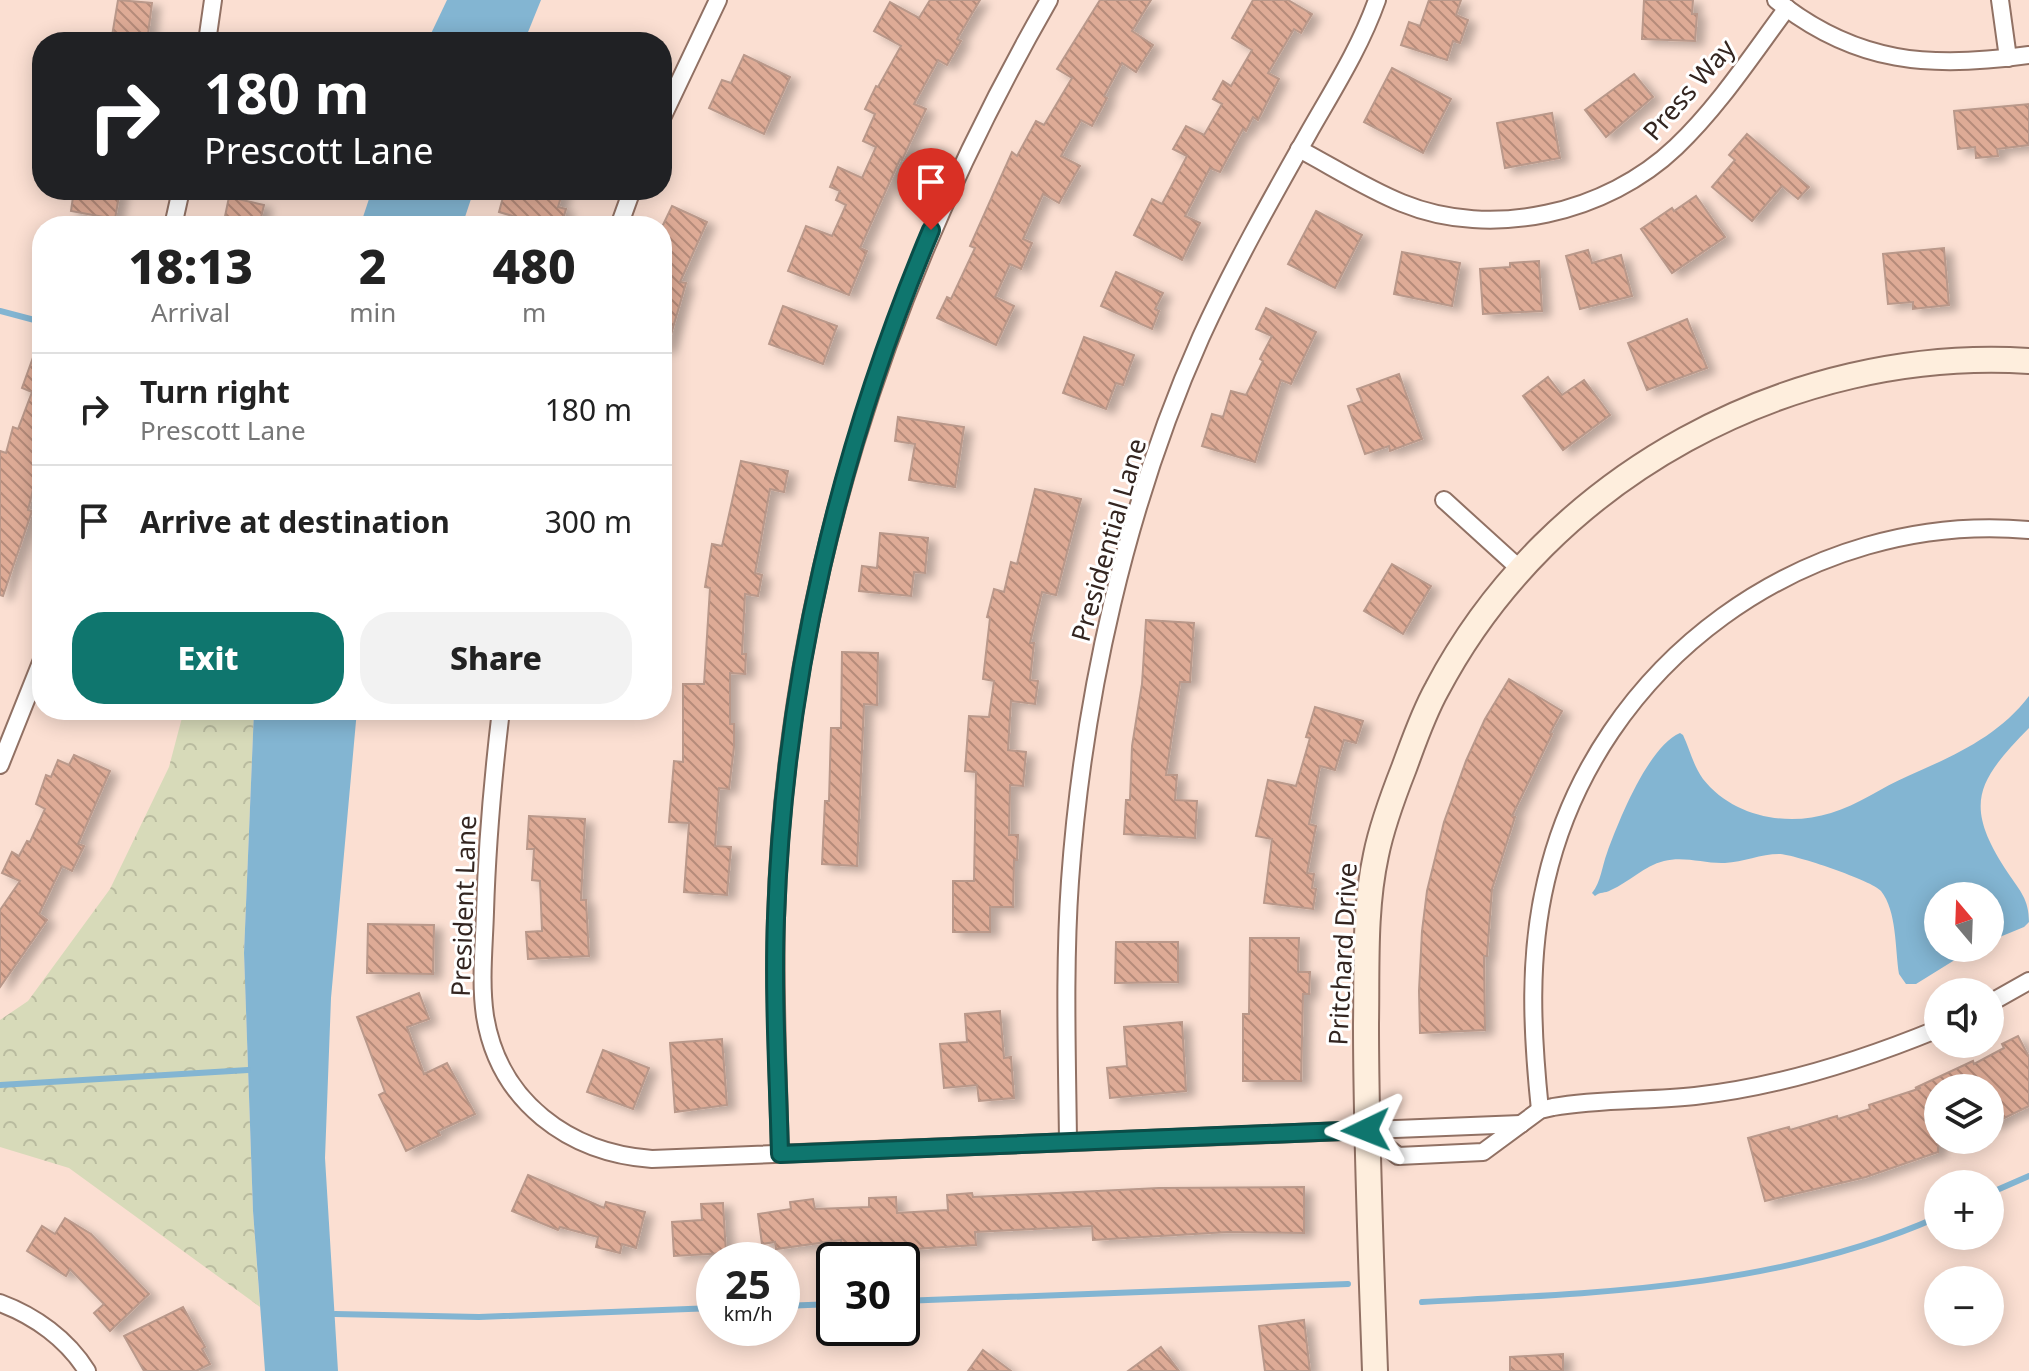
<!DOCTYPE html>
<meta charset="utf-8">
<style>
:root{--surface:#fff;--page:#f2f2f2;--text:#222;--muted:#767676;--line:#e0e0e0;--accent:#0f766e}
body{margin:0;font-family:"Noto Sans",sans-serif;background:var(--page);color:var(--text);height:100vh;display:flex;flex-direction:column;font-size:30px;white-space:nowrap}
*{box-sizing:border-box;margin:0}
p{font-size:26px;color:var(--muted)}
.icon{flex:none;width:44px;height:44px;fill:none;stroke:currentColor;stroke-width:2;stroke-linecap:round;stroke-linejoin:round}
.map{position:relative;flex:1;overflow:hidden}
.details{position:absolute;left:32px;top:216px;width:640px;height:504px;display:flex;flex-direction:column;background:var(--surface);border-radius:32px;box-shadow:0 4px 20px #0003}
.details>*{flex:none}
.hud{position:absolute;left:32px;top:32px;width:640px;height:168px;border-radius:32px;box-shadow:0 4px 20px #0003;background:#202124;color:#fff;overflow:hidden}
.needle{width:52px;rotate:341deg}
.controls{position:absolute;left:1924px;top:882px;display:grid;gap:16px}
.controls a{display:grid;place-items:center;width:80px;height:80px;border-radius:50%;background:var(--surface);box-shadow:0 4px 20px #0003;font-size:40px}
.speed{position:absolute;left:696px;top:1242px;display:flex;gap:16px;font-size:40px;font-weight:700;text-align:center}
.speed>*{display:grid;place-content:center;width:104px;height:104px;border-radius:50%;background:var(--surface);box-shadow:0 4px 20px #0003;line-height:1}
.speed small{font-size:20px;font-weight:400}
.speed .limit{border:4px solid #111;border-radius:12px;background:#fff;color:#111}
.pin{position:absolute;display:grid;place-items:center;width:68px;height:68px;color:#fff;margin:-82px -34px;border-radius:50% 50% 50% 0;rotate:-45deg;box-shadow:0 0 8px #0007}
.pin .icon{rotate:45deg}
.me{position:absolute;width:88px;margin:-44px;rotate:268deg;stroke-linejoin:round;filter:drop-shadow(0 0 6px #0008)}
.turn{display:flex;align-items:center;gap:28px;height:168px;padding:0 40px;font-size:36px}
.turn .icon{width:104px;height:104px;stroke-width:2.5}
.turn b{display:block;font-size:56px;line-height:68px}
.eta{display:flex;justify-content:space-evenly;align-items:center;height:136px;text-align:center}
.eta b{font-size:48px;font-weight:800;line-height:56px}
.primary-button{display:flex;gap:16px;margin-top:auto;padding:16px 40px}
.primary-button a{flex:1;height:92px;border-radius:32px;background:var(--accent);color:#fff;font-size:32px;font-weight:800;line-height:92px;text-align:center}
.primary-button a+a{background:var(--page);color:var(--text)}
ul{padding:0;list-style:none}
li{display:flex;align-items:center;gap:24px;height:112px;padding:0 40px;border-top:2px solid var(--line)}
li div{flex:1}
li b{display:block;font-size:30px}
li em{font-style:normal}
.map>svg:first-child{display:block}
</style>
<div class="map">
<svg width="2029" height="1371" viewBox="0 0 2029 1371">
<defs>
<pattern id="forest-crowns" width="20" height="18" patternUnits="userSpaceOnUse" patternTransform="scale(2)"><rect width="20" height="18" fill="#d7dab9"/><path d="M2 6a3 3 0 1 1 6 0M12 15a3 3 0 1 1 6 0" fill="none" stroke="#b9bb9f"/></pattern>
<pattern id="building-back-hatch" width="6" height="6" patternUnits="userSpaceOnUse" patternTransform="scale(2)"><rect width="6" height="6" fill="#deab96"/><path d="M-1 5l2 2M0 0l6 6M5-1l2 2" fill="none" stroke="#b58b7a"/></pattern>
<filter id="shadow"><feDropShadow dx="8" dy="4.5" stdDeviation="4" flood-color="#0004"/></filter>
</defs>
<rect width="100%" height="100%" fill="#fbdfd2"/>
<polygon fill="url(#forest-crowns)" points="184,710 254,710 244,953 253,1211 260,1307 69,1168 0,1147 0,1020 28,1001 110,889 169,767"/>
<g fill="#83b5d2">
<polygon points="447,0 541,0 524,42 427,42"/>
<polygon points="372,190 474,190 462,226 360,226"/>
<path d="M2029,696V728C1976,782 1963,805 2008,873C2020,891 2029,899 2029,922L2024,927L1990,941V896H1938V948H1982L1985,952L1979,955L1974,948L1916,984H1906L1899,974C1895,949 1897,911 1881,891C1873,881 1794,854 1779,854C1761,854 1743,862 1725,863C1705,864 1685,856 1664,861C1644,866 1629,882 1611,890C1604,894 1601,891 1595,896L1592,893C1601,882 1602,866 1607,853C1619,820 1648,747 1680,733L1683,735C1690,750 1693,765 1703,779C1733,817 1787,827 1831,813C1858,805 1882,787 1908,776C1953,756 1998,737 2029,696Z"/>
<polygon points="254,710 357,710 331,998 325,1158 338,1371 265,1371 253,1211 244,953"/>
</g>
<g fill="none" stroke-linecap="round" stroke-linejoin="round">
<g stroke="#83b5d2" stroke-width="6">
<polyline points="0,311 42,322"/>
<polyline points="0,1085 248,1070"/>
<polyline points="1990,1193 2029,1176"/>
<polyline points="902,1301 1348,1284"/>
<path d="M1422,1302C1596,1293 1776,1289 1938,1217"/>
<polyline points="782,1306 834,1304"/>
<polyline points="335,1314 479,1317 714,1308"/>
</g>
</g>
<g fill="url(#building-back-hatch)" stroke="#b9988a" stroke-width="2" filter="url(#shadow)">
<polygon points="118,0 152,3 147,42 111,42"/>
<polygon points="930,0 980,0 957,39 961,41 947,65 938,60 914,104 926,109 902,160 900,159 860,248 867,251 849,295 788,271 806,226 832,236 846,205 836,200 840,191 830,187 838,167 862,178 876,147 863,141 875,114 865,109 876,86 878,87 901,46 874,31 890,2 919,18"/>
<polygon points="1100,0 1151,0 1132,31 1153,45 1136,72 1122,63 1104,96 1107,98 1092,126 1081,120 1061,156 1080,166 1059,203 1043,194 1023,239 1032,243 1021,269 1010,264 995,297 1014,306 996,345 937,318 947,297 951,299 975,248 970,246 1012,152 1017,156 1036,121 1044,125 1072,78 1057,69"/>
<polygon points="1253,0 1288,0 1312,14 1301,33 1294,29 1268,73 1279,79 1258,120 1253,117 1246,131 1243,129 1220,172 1210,168 1185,216 1200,223 1182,260 1134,235 1152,199 1162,204 1187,156 1173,149 1186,126 1204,135 1222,104 1213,99 1223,81 1231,86 1252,50 1232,38"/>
<polygon points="1429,0 1461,0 1456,15 1468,20 1460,43 1453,41 1447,60 1401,45 1409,22 1420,26"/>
<polygon points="1644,0 1693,0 1692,14 1697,14 1695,41 1642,39"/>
<polygon points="744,55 790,77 764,134 709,108 722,80 731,83"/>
<polygon points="1392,68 1451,99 1423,153 1364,122"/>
<polygon points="1634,74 1653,97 1606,137 1585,110"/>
<polygon points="2029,104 2029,145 1997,149 1998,156 1976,158 1975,147 1958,149 1954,111"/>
<polygon points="1552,113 1560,158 1505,168 1497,123"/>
<polygon points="1747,134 1809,187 1798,199 1782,186 1752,221 1712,187 1735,160 1729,155"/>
<polygon points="74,190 120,190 115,219 71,211"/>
<polygon points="505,190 563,190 558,207 566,209 561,226 547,226 499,212"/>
<polygon points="1696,196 1725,237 1672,273 1641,229 1672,208 1674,211"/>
<polygon points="229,197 264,205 259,226 223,226"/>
<polygon points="672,206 707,222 680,282 686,283 667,348 662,347 662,227"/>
<polygon points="1316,211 1362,235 1335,288 1288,264"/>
<polygon points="1944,248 1949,305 1913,309 1913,302 1888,304 1883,254"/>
<polygon points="1588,250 1592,263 1621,255 1632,296 1580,309 1566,256"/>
<polygon points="1402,252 1460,263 1452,306 1394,294"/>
<polygon points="1539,261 1542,311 1483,314 1480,269 1510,267 1510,263"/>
<polygon points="1116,272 1163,293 1155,309 1159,311 1152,329 1101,306"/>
<polygon points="783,306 837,326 823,364 769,344"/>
<polygon points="1266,308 1316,332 1291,384 1281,380 1255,462 1202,446 1212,414 1223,417 1231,391 1246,395 1263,361 1260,359 1272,336 1256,329"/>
<polygon points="1687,319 1707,368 1647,390 1628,343"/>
<polygon points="1084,337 1134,355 1123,385 1116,383 1106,409 1063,393"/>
<polygon points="40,338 42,453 28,510 32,511 3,596 0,595 0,451 6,453 13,427 18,429 32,392 22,388"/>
<polygon points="1399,374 1422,439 1390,451 1389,446 1365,454 1348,406 1362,401 1357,389"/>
<polygon points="1548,377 1562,395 1584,380 1610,415 1563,450 1523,396"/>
<polygon points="898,417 964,427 955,487 909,480 915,444 895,441"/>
<polygon points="741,461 788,471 784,492 770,489 755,573 762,575 758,596 745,594 742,654 746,654 745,674 730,673 730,724 734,724 734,747 729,789 719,788 715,846 731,847 727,895 684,892 689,823 669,822 674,761 683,762 683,684 704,684 710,588 705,587 712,544 722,546"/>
<polygon points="1035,489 1081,499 1056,595 1042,592 1030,643 1034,643 1030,680 1038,681 1035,704 1011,701 1008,750 1026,752 1023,786 1010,785 1009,835 1018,835 1017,860 1014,860 1013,907 990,907 990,932 953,932 953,881 974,881 976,772 965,771 969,716 989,717 994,681 983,679 990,618 987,617 994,589 1004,592 1011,562 1017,564"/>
<polygon points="880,533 928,538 925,573 914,572 911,596 859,591 862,566 877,568"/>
<polygon points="1392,564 1431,586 1403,634 1364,611"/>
<polygon points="1146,620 1194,623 1190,682 1180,682 1166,775 1177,775 1175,800 1197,801 1195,838 1124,834 1126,800 1130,800 1132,746 1142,684"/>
<polygon points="842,652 878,653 877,705 864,704 857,866 822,864 825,801 829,801 831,728 841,728"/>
<polygon points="1509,679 1562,711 1550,733 1552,734 1512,816 1515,817 1492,889 1487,956 1484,956 1485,1030 1420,1033 1419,991 1422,931 1427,891 1444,822 1466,761 1485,719"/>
<polygon points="1315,707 1363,721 1356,743 1344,740 1335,770 1320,766 1309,824 1316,826 1307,873 1314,874 1312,888 1316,889 1313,909 1264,903 1272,839 1256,836 1268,780 1296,786 1310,738 1306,737"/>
<polygon points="74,755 110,771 78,844 84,846 72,871 62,866 39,914 47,920 0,987 0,910 20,881 2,873 12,852 19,856 27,841 30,842 45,809 36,804 46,775 51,777 58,760 69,765"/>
<polygon points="529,816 585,819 581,900 586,900 589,956 528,959 526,932 542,931 540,881 532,880 534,849 527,849"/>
<polygon points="368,924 434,925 433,974 367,973"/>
<polygon points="1250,938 1299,938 1298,972 1310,972 1309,994 1303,994 1301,1081 1243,1081 1243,1014 1249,1014"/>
<polygon points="1116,942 1178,942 1178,982 1115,983"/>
<polygon points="419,993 429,1019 407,1027 424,1074 447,1063 475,1114 438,1131 440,1135 406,1151 379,1095 385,1092 357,1017"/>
<polygon points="1000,1011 1004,1058 1011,1057 1014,1098 979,1101 977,1085 944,1088 940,1044 967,1042 965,1014"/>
<polygon points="1182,1022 1186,1091 1110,1098 1107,1068 1127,1066 1124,1027"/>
<polygon points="2018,1036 2029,1057 2029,1106 1990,1125 1990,1088 1938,1088 1938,1152 1866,1177 1765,1201 1748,1138 1789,1127 1790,1130 1837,1116 1838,1119 1870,1109 1869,1105 1921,1088 1915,1088 1973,1061 1974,1064 2004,1048 2002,1044"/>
<polygon points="722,1039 727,1105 675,1112 670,1043"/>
<polygon points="603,1050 649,1068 633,1109 587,1092"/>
<polygon points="528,1175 604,1208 606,1202 645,1212 636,1248 622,1244 620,1253 596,1247 598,1237 560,1227 558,1230 512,1211"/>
<polygon points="1304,1187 1304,1233 1228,1232 1093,1240 1092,1226 975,1232 976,1245 898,1250 898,1253 842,1256 841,1240 776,1249 775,1242 762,1244 758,1214 791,1209 790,1202 813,1199 815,1209 869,1207 869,1198 896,1197 897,1213 948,1210 947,1195 972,1193 973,1197 1159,1188"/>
<polygon points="723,1203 726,1253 674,1256 672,1222 702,1220 701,1204"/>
<polygon points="65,1218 91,1234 149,1294 110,1331 94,1313 104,1304 70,1269 66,1276 27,1251 42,1226 55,1234"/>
<polygon points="183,1307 205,1347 202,1349 210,1364 196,1371 144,1371 124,1336"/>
<polygon points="1304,1320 1310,1371 1265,1371 1259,1326"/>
<polygon points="1161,1347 1179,1371 1128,1371"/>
<polygon points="983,1350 1011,1371 968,1371"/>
<polygon points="1563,1354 1563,1371 1510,1371 1510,1357"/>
</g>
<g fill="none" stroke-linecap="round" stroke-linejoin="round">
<g stroke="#917164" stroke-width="20">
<g id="street">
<path d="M1776,0C1856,64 1931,69 2029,55"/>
<polyline points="2000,0 2008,58"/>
<polyline points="207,42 213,0"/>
<polyline points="662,118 718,0"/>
<path d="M1299,149C1333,167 1367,189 1402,203C1492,240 1607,213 1676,147C1719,106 1752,55 1787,8"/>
<polyline points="173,226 181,190"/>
<polyline points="619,226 632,190"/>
<polyline points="1444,500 1520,569"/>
<path d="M501,710C493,777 487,844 485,912C484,946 480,982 485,1016C499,1102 569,1153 652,1159L1521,1124"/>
<polyline points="0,765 42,660"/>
<polyline points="1990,1003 2029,981"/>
<path d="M1540,1110C1532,1033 1528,957 1546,881C1596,663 1807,510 2029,530"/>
<path d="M1366,1130L1398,1156L1483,1152L1540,1110L1553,1107C1599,1099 1648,1101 1695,1096C1779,1087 1860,1061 1938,1029"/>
<path d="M1068,1141C1067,1054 1064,967 1070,881C1083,698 1126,505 1201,337C1233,267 1270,201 1308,134C1333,90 1360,48 1377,0"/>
<path d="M780,1154C778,1075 774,996 776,918C786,591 887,282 1049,0"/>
<path d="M0,1303C35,1316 67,1339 87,1371"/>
</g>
</g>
<g stroke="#917164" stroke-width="28">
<path id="secondary" d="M1375,1371C1371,1255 1366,1140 1366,1024C1367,968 1364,910 1376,855C1382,825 1393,796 1404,768C1414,741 1423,714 1437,689C1549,476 1790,346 2029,361"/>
</g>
<use href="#street" stroke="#fff" stroke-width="16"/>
<use href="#secondary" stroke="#feeedd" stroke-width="24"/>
</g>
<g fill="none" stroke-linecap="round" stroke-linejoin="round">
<g stroke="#0a4d48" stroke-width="20">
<path id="route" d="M931,230C839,448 784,681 776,918C773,996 778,1075 780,1154L1366,1130"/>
</g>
<use href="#route" stroke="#0f766e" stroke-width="14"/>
</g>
<g text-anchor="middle" stroke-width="6" stroke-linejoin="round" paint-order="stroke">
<g font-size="26" fill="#332520" stroke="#fff">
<text transform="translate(1689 90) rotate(-49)" y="9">Press Way</text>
<text transform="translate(1109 540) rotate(-74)" y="9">Presidential Lane</text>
<text transform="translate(464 906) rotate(-88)" y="9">President Lane</text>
<text transform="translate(1343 954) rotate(-87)" y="9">Pritchard Drive</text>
</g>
</g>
</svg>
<div class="controls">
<a><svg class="needle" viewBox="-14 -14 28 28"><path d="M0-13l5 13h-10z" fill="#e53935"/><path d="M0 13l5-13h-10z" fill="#767676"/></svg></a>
<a><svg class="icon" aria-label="sound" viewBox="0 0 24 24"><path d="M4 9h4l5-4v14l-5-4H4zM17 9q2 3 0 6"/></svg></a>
<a><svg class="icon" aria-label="layers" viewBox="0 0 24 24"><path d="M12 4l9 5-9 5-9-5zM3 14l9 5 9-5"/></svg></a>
<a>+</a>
<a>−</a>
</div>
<div class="speed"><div>25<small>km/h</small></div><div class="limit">30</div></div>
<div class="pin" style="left:931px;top:230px;background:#d93025"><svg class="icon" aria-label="arrive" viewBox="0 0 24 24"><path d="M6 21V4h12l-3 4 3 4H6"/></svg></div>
<svg class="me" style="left:1366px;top:1130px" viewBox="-20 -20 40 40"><path d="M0-17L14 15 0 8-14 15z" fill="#0f766e" stroke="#fff" stroke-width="4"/></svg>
<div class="hud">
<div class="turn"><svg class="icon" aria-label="right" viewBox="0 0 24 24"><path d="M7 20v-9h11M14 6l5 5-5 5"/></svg><div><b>180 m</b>Prescott Lane</div></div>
</div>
<section class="details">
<div class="eta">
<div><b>18:13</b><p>Arrival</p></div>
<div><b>2</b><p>min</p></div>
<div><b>480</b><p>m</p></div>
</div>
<ul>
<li><svg class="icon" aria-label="right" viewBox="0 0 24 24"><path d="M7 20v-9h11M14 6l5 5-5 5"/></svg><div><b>Turn right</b><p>Prescott Lane</p></div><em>180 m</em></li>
<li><svg class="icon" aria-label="arrive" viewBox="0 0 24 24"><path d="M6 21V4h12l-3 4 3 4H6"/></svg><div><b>Arrive at destination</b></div><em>300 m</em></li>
</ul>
<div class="primary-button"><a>Exit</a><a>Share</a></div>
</section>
</div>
